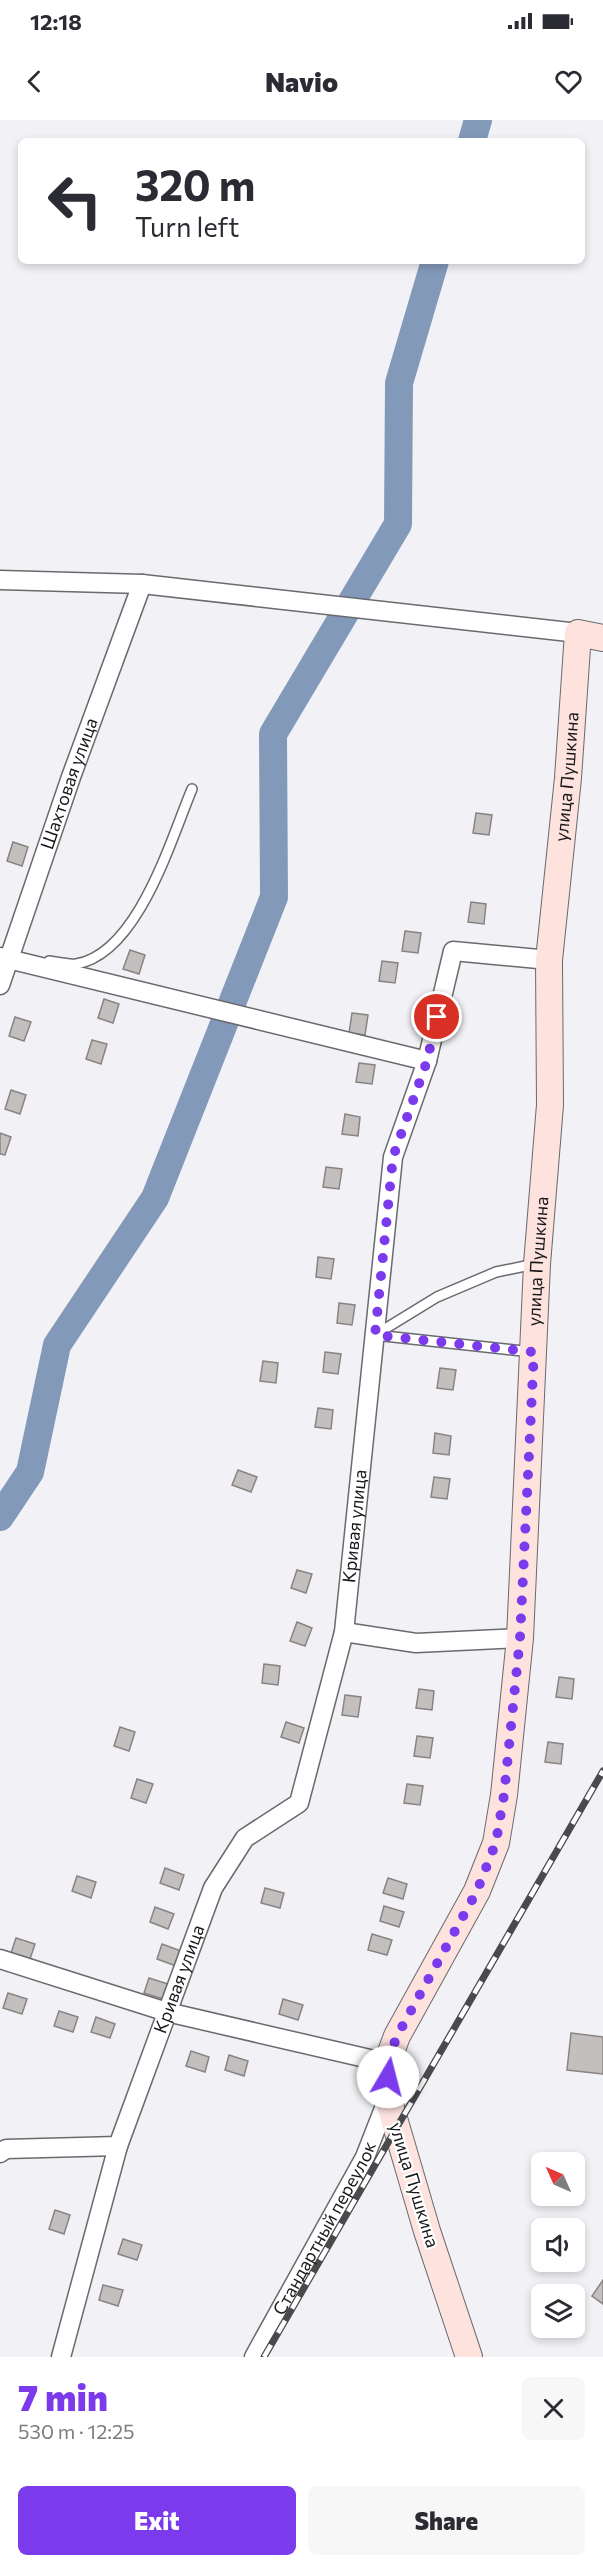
<!DOCTYPE html>
<meta charset="utf-8">
<style>
:root{--surface:#fff;--page:#f7f7f7;--text:#2b2b33;--muted:#7c7c81;--accent:#7c3aed}
body{margin:0;font-family:Commissioner,sans-serif;background:var(--page);color:var(--text);height:100vh;display:flex;flex-direction:column;font-size:22px;white-space:nowrap}
*{box-sizing:border-box;margin:0}
p{font-size:20px;color:var(--muted)}
.icon{flex:none;width:33px;height:33px;fill:none;stroke:currentColor;stroke-width:2;stroke-linecap:round;stroke-linejoin:round}
.map{position:relative;height:2237px;overflow:hidden}
.panel{display:flex;flex-direction:column;background:var(--surface);flex:1}
.panel>*{flex:none}
.top-card{position:absolute;left:18px;top:18px;width:567px;height:126px;border-radius:9px;box-shadow:0 3px 9px #0003;background:#fff;color:var(--text);overflow:hidden}
.needle{width:39px;rotate:315deg}
.tools{position:absolute;left:531px;top:2032px;display:grid;gap:12px}
.tools a{display:grid;place-items:center;width:54px;height:54px;border-radius:9px;background:var(--surface);box-shadow:0 3px 9px #0003;font-size:30px}
.pin{position:absolute;display:grid;place-items:center;width:51px;height:51px;color:#fff;margin:-26px;border:3px solid #fff;border-radius:50%;box-shadow:0 2px 6px #0007}
.me{position:absolute;width:66px;margin:-33px;rotate:8deg;stroke-linejoin:round;filter:drop-shadow(0 0 4px #0008)}
.turn{display:flex;align-items:center;gap:21px;height:126px;padding:0 18px;font-size:27px}
.turn .icon{width:78px;height:78px;stroke-width:2.5}
.turn b{display:block;font-size:42px;line-height:51px}
.round{display:grid;place-items:center;flex:none;width:63px;height:63px;border-radius:9px;background:var(--page)}
.overview{display:flex;align-items:center;justify-content:space-between;height:102px;padding:0 18px}
h1{font-size:36px;font-weight:800;line-height:45px;color:var(--accent)}
.action{display:flex;gap:12px;margin-top:auto;padding:12px 18px}
.action a{flex:1;height:69px;border-radius:9px;background:var(--accent);color:#fff;font-size:24px;font-weight:800;line-height:69px;text-align:center}
.action a+a{background:var(--page);color:var(--text)}
.status{display:flex;justify-content:space-between;align-items:center;height:42px;padding:0 30px;background:var(--surface);direction:ltr}
.status svg{height:16px;fill:currentColor}
header{display:flex;justify-content:space-between;align-items:center;height:78px;padding:0 18px;background:var(--surface);font-size:27px;font-weight:800}
.map>svg:first-child{display:block}
</style>
<div class="status"><b>12:18</b><svg viewBox="0 0 49 12"><path d="M0 12V9h3v3zM5 12V6h3v6zM10 12V3h3v9zM15 12V0h3v12zM26 1h20v11H26zM47 4h2v5h-2z"/></svg></div>
<header><svg class="icon" aria-label="back" viewBox="0 0 24 24"><path d="M15 5l-7 7 7 7"/></svg>Navio<svg class="icon" aria-label="heart" viewBox="0 0 24 24"><path d="M12 20l-8-8c-3-5 5-10 8-4 3-6 11-1 8 4z"/></svg></header>
<div class="map">
<svg width="603" height="2237" viewBox="0 0 603 2237">
<rect width="100%" height="100%" fill="#f2f2f6"/>
<g fill="none" stroke-linecap="round" stroke-linejoin="round">
<g stroke="#8399ba" stroke-width="28">
<polyline points="472,21 478,0"/>
<polyline points="0,1397 30,1352 57,1225 155,1078 274,777 273,614 398,404 399,263 435,141"/>
</g>
</g>
<g fill="#c3bfbe" stroke="#898483" stroke-width="1.5">
<polygon points="476,693 492,695 489,715 473,713"/>
<polygon points="13,722 28,727 22,746 7,741"/>
<polygon points="471,782 486,784 484,804 468,802"/>
<polygon points="405,811 421,813 418,833 402,831"/>
<polygon points="130,830 145,835 139,854 123,849"/>
<polygon points="382,841 398,843 395,863 379,861"/>
<polygon points="104,879 119,884 113,903 98,898"/>
<polygon points="352,893 368,895 365,915 349,913"/>
<polygon points="15,897 31,902 24,921 9,916"/>
<polygon points="92,920 107,924 101,944 86,939"/>
<polygon points="359,943 375,945 372,964 356,962"/>
<polygon points="11,970 26,975 20,994 5,989"/>
<polygon points="345,994 360,997 358,1016 342,1014"/>
<polygon points="0,1013 11,1017 5,1035 0,1034"/>
<polygon points="326,1047 342,1049 339,1069 323,1067"/>
<polygon points="318,1137 334,1139 331,1159 316,1157"/>
<polygon points="339,1183 355,1185 352,1205 337,1203"/>
<polygon points="325,1232 341,1234 338,1254 323,1252"/>
<polygon points="263,1241 278,1243 276,1263 260,1261"/>
<polygon points="440,1248 456,1250 453,1270 437,1268"/>
<polygon points="318,1288 333,1290 331,1309 315,1307"/>
<polygon points="435,1313 451,1316 449,1335 433,1333"/>
<polygon points="238,1350 257,1357 251,1372 232,1365"/>
<polygon points="434,1357 450,1359 447,1379 431,1377"/>
<polygon points="297,1450 312,1454 306,1473 291,1468"/>
<polygon points="297,1502 312,1508 305,1526 290,1521"/>
<polygon points="264,1544 280,1546 278,1565 262,1563"/>
<polygon points="559,1557 574,1559 572,1579 556,1577"/>
<polygon points="419,1569 434,1571 432,1590 416,1588"/>
<polygon points="345,1575 361,1577 358,1597 342,1595"/>
<polygon points="286,1602 304,1608 299,1623 281,1617"/>
<polygon points="120,1607 135,1612 129,1631 114,1626"/>
<polygon points="417,1616 433,1618 430,1638 414,1636"/>
<polygon points="548,1622 563,1624 561,1644 545,1642"/>
<polygon points="137,1659 153,1664 146,1683 131,1678"/>
<polygon points="407,1664 423,1666 420,1685 404,1683"/>
<polygon points="165,1748 184,1755 179,1770 160,1763"/>
<polygon points="77,1756 96,1762 91,1778 72,1771"/>
<polygon points="388,1758 407,1764 403,1779 383,1773"/>
<polygon points="265,1768 284,1773 280,1788 261,1783"/>
<polygon points="384,1786 404,1792 399,1807 380,1801"/>
<polygon points="155,1787 174,1794 168,1809 150,1802"/>
<polygon points="372,1814 392,1820 387,1835 368,1830"/>
<polygon points="16,1818 35,1824 30,1839 11,1833"/>
<polygon points="162,1824 181,1831 176,1846 157,1839"/>
<polygon points="149,1858 168,1864 163,1879 144,1873"/>
<polygon points="8,1873 27,1879 22,1894 3,1888"/>
<polygon points="283,1879 303,1885 298,1900 279,1894"/>
<polygon points="59,1891 78,1897 73,1912 54,1906"/>
<polygon points="96,1897 115,1904 110,1918 91,1912"/>
<polygon points="571,1913 603,1917 603,1954 567,1950"/>
<polygon points="191,1931 209,1937 205,1952 186,1946"/>
<polygon points="229,1935 248,1941 244,1956 225,1950"/>
<polygon points="55,2090 70,2095 64,2114 49,2109"/>
<polygon points="123,2119 142,2125 137,2140 118,2134"/>
<polygon points="603,2160 603,2184 592,2176"/>
<polygon points="103,2165 123,2170 118,2186 99,2180"/>
</g>
<g fill="none" stroke-linecap="round" stroke-linejoin="round">
<g stroke="#696a6d" stroke-width="12">
<g id="lane">
<path d="M49,841C57,842 68,845 76,844C138,834 171,719 192,669"/>
<polyline points="532,1232 375,1215 437,1177 496,1152 535,1144"/>
</g>
</g>
<g stroke="#696a6d" stroke-width="21">
<g id="street">
<polyline points="0,460 142,464 578,513"/>
<polyline points="0,837 427,941"/>
<path id="s1" d="M0,865L71,657L142,464"/>
<polyline points="344,1512 416,1523 520,1518"/>
<polyline points="0,1839 167,1892 387,1943"/>
<path id="s2" d="M0,2033L6,2029L118,2026L213,1768L245,1718L299,1683L344,1512L393,1037L427,941L453,831L549,840"/>
<polyline points="61,2237 118,2026"/>
<path id="s3" d="M254,2237L365,2037L388,1978"/>
</g>
</g>
<g stroke="#696a6d" stroke-width="28">
<g id="secondary">
<path id="s4" d="M469,2237L427,2111L388,1978L387,1943L397,1916L477,1771L496,1723L504,1675L520,1518L537,1144L550,985L549,840L568,658L578,513L603,518"/>
</g>
</g>
<use href="#lane" stroke="#fff" stroke-width="9"/>
<use href="#street" stroke="#fff" stroke-width="18"/>
<use href="#secondary" stroke="#fde2de" stroke-width="26"/>
<g stroke="#4a4a4c" stroke-width="7">
<polyline id="rail" points="264,2237 603,1651"/>
</g>
<use href="#rail" stroke="#fff" stroke-width="4.5" stroke-dasharray="14" stroke-linecap="butt"/>
</g>
<g fill="none" stroke-linecap="round" stroke-linejoin="round">
<polyline stroke="#7c3aed" stroke-width="10" stroke-dasharray="0 18" points="388,1957 387,1943 397,1916 477,1771 496,1722 504,1675 520,1518 533,1252 534,1232 375,1215 393,1037 427,941 437,897"/>
</g>
<g text-anchor="middle" stroke-width="4.5" stroke-linejoin="round" paint-order="stroke">
<g font-size="18" fill="#19191b" stroke="#fff">
<text dy="6" stroke="none"><textPath href="#s4" startOffset="1622">улица Пушкина</textPath></text>
<text dy="6" stroke="none"><textPath href="#s1" startOffset="213">Шахтовая улица</textPath></text>
<text dy="6" stroke="none"><textPath href="#s4" startOffset="1136">улица Пушкина</textPath></text>
<text dy="6" stroke="none"><textPath href="#s2" startOffset="801">Кривая улица</textPath></text>
<text dy="6" stroke="none"><textPath href="#s2" startOffset="297">Кривая улица</textPath></text>
<text transform="translate(414 2065) rotate(73)" y="6">улица Пушкина</text>
<text dy="6" stroke="none"><textPath href="#s3" startOffset="147">Стандартный переулок</textPath></text>
</g>
</g>
</svg>
<div class="tools">
<a><svg class="needle" viewBox="-14 -14 28 28"><path d="M0-13l5 13h-10z" fill="#e53935"/><path d="M0 13l5-13h-10z" fill="#7c7c81"/></svg></a>
<a><svg class="icon" aria-label="sound" viewBox="0 0 24 24"><path d="M4 9h4l5-4v14l-5-4H4zM17 9q2 3 0 6"/></svg></a>
<a><svg class="icon" aria-label="layers" viewBox="0 0 24 24"><path d="M12 4l9 5-9 5-9-5zM3 14l9 5 9-5"/></svg></a>
</div>
<div class="pin" style="left:437px;top:897px;background:#d93025"><svg class="icon" aria-label="arrive" viewBox="0 0 24 24"><path d="M6 21V4h12l-3 4 3 4H6"/></svg></div>
<svg class="me" style="left:388px;top:1957px" viewBox="-20 -20 40 40"><circle r="19" fill="#fff"/><path d="M0-13L10 11 0 6-10 11z" fill="#7c3aed"/></svg>
<div class="top-card">
<div class="turn"><svg class="icon" aria-label="left" viewBox="0 0 24 24"><path d="M17 20v-9H6M10 6l-5 5 5 5"/></svg><div><b>320 m</b>Turn left</div></div>
</div>
</div>
<section class="panel">
<div class="overview"><div><h1>7 min</h1><p>530 m · 12:25</p></div><a class="round"><svg class="icon" aria-label="close" viewBox="0 0 24 24"><path d="M6 6l12 12M18 6L6 18"/></svg></a></div>
<div class="action"><a>Exit</a><a>Share</a></div>
</section>
